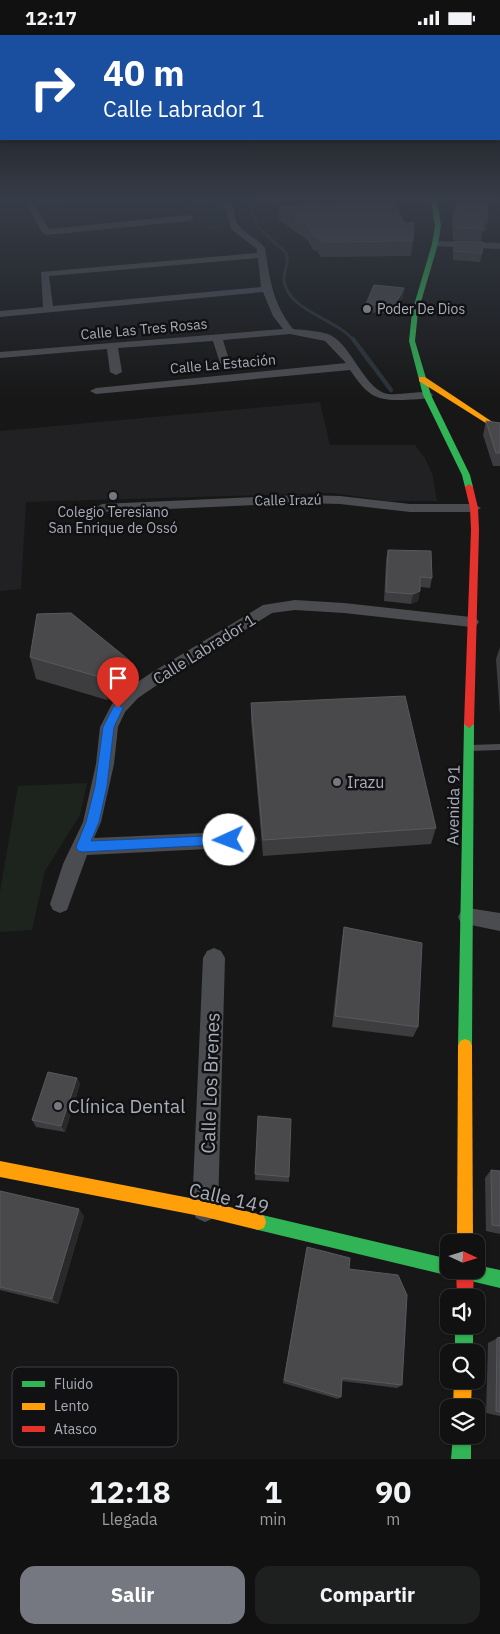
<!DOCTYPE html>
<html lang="es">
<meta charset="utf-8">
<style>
:root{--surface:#111;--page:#1e1f1f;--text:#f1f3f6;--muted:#9c9d9f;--line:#303131;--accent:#757880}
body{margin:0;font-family:"IBM Plex Sans",sans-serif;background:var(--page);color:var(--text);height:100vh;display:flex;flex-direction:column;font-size:19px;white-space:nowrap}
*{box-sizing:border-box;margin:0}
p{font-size:16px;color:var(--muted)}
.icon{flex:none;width:28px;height:28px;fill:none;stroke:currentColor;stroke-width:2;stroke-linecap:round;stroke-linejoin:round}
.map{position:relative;height:1424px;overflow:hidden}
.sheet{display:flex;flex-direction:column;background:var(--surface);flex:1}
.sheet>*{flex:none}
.top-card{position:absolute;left:0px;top:0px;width:500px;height:105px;box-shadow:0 1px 4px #0004,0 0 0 1px var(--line);background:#1a4fa0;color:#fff;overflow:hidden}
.needle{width:32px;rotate:94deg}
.buttons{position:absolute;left:440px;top:1199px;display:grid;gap:10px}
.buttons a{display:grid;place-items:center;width:45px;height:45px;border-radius:10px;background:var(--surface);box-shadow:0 1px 4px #0004,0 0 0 1px var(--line);font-size:25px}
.pin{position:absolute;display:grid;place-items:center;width:42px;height:42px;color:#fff;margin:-51px -21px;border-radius:50% 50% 50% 0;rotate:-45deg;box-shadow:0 0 5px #0007}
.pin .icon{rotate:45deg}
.me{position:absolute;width:55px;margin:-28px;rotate:268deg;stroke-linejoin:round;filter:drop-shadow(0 0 4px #0008)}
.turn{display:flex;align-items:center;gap:18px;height:105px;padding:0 20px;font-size:22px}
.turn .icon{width:65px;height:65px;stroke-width:2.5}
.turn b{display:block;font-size:35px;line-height:42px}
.eta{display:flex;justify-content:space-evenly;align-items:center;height:85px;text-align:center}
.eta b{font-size:30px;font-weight:700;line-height:35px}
.button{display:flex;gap:10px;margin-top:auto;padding:10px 20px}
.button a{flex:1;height:58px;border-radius:15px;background:var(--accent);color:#fff;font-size:20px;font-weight:700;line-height:58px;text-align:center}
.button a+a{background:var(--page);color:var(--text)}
.status{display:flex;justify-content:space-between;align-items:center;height:35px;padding:0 25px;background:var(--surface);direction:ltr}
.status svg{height:14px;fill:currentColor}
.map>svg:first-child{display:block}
</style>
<div class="status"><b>12:17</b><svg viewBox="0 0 49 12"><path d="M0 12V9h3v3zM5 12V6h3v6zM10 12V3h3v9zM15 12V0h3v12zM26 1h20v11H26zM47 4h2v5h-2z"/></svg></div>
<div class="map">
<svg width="500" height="1424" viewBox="0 0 500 1424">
<rect width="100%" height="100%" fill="#171717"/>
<polygon fill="#212123" points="320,367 330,410 415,410 425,423 433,441 437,466 388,466 333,458 26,467 21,554 0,556 0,396"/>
<g fill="#1d241e">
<path d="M185,165C196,165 217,162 224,174C227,178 228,188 230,193L209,196L198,185L190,169H186Z"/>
<polygon points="87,748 80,780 45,836 32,895 0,897 0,857 18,751"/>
</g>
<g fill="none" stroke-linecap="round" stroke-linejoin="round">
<path stroke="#2a3239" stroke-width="3" d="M248,165L257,191L286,218C290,231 283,235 284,245C287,276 338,284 354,306"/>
<polyline stroke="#2a3239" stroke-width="4.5" points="353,304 391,355"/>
<g fill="#4b4c50" fill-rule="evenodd">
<polygon points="276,165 298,165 268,168 266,167"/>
<polygon points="500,709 500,715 470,716 467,715 466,713 467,711 470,710"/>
</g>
<g fill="#4b4c50" fill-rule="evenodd">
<polygon points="24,165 76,165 72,167 35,171 49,194 190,180 194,183 190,186 46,200 42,197"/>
<path d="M212,165C244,165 228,180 240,192C248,200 258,205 265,213C270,245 272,267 293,294C303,295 324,296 332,301C352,312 366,356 388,359C400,360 414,357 427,357L431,358L433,360L431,362C422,365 413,364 404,365C373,366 367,359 350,335L96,359L90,356L96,353L346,328L325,306L290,299L223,305L230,328L225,331L220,328L213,306L118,313L122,337L116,340L110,337L107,314L0,323V317L283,294L273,281L263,257L0,282V276L43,272L41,237L257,218V214L231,194L226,174ZM258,223L261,252L53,271L49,241Z"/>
<polygon points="435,206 500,208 500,214 432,211 432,207"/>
<polygon points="300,460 340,461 410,469 474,469 481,473 474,477 410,477 340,469 300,468 102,477 95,473 102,469"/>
<polygon points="295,565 344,568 471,582 476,583 479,587 476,591 471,592 344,578 295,575 272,578 163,646 138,663 125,677 118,692 114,729 101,787 94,803 247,796 254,798 257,804 254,810 247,812 87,820 67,875 60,878 53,875 50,869 63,829 83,787 96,729 100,692 112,669 126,655 151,638 263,570"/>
<polygon points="468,873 500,878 500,896 461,888 458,882 461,876"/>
<polygon points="214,913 221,916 225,923 218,1174 214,1183 205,1187 196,1183 192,1174 203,923 207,916"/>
</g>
<g fill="#30b455" fill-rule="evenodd">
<polygon points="431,165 437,165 441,191 438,209 418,277 415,306 431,360 470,440 473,452 469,455 465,452 462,440 423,360 409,306 412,277 432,209 435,191"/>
<polygon points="469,685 474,689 472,1011 470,1016 465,1018 460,1016 458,1011 464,689"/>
<polygon points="258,1179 449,1224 449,1235 476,1235 476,1230 500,1235 500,1253 258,1195 252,1193 250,1187 252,1181"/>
<rect x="455" y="1290" width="18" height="28"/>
<polygon points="453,1400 471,1400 471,1424 451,1424"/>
</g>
<g fill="#ff9f0a" fill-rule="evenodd">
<polygon points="419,342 425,342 500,392 500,397 419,346"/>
<polygon points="465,1004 470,1006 472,1011 473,1208 457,1208 458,1011 460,1006"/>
<polygon points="0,1126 205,1166 258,1179 264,1181 266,1187 264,1193 258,1195 205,1182 0,1142"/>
<polygon points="454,1345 472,1345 471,1372 453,1372"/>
</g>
<g fill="#e5322d" fill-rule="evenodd">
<polygon points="469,449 473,452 478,473 479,495 474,689 469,693 464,689 471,495 470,473 465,452"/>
<polygon points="456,1235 474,1235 473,1262 457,1262"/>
</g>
</g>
<g fill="#3d3d3f">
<polygon points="458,165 484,165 488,185 486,196 483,196 481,206 453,205 452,185 454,174 455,174 457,166"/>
<polygon points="279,171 413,206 411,221 321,222 317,216 313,215 308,205 279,185"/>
<polygon points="454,206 482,219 480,227 453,225 453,214"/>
<polygon points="404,253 403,262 394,279 365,277 366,269"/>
<polygon points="486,386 500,388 500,431 493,431 483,400"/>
<polygon points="388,515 432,543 430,553 420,552 418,566 411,569 384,566 386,525"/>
<polygon points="500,612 500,680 496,624"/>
<polygon points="30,622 132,646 107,665 36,644"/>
<polygon points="251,668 436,793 431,809 263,821 251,685"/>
<polygon points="344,892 418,992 413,1002 332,992 342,904"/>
<polygon points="77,1043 80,1049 65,1097 36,1092 32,1085"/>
<polygon points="258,1081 289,1142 289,1147 255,1145"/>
<polygon points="491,1135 500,1136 500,1199 486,1196 485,1143"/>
<polygon points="0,1156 84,1181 58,1269 0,1255"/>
<polygon points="307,1212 349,1234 402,1350 397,1353 342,1346 341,1362 338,1364 283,1348"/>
<polygon points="500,1302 500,1381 486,1378 488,1308"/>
</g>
<g fill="#29292a">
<polygon points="404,253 403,262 394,279 395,270"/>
<polygon points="420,556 418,566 411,569 413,559"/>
<polygon points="129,625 132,646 107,665 103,643"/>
<polygon points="77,1043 80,1049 65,1097 61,1091"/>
<polygon points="79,1174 84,1181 58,1269 52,1264"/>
</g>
<g fill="#49494c" stroke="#58595d">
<polygon points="393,165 404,188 414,188 413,206 322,207 318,201 314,201 308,190 279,171"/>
<polygon points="462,165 484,165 487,169 488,185 481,185 483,194 455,193 454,174 457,174 457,166 462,166"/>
<polygon points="454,206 483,207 482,219 454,216"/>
<polygon points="374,250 404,253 395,270 366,269"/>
<polygon points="486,386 500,388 500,418 496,418"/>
<polygon points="388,515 431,516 432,543 420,542 420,556 413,559 386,557"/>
<polygon points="71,578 129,625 103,643 30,622 37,579"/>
<polygon points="405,661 436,793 263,805 251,668"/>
<polygon points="344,892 422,908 418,992 335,981"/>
<polygon points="48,1037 77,1043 61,1091 32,1085"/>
<polygon points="258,1081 291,1084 289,1142 255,1139"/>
<polygon points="491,1135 500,1136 500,1191 492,1190"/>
<polygon points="0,1156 79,1174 52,1264 0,1252"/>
<polygon points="307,1212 350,1223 349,1234 398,1240 407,1260 402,1350 342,1343 341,1362 284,1345"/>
<polygon points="500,1302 500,1377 496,1376 497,1303"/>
</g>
<linearGradient id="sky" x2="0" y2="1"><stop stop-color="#0d0d0d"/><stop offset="0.45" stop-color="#363c47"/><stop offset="1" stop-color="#363c47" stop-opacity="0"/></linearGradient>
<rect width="500" height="365" fill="url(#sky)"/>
<polygon fill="#1a73e8" stroke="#114b97" points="118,669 123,673 114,692 107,751 99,787 91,806 229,800 233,802 235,805 233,809 82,817 78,816 76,812 86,787 95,751 103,692 114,671"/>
<g fill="#757880" stroke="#111113" stroke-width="2">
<circle cx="367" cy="274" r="5"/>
<circle cx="113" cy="461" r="5"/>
<circle cx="337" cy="747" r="5"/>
<circle cx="58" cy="1071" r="5"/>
</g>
<g text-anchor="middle" stroke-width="5" stroke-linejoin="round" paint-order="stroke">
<g font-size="14" fill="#a8adb8" stroke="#111113" text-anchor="start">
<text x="377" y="279">Poder De Dios</text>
<text x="113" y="482" text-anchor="middle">Colegio Teresiano<tspan x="113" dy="16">San Enrique de Ossó</tspan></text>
</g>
<g font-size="14" fill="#a8adb8" stroke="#111113">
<text transform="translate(144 294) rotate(-5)" y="5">Calle Las Tres Rosas</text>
<text transform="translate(223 329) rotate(-5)" y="5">Calle La Estación</text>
<text transform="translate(288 465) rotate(-1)" y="5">Calle Irazú</text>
</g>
<g font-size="16" fill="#a8adb8" stroke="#111113">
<text transform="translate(204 614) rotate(-32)" y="6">Calle Labrador 1</text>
<text transform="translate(453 770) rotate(-89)" y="6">Avenida 91</text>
</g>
<g font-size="16" fill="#a8adb8" stroke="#111113" text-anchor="start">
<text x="347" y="753">Irazu</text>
</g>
<g font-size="19" fill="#a8adb8" stroke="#111113">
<text transform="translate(210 1048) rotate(-88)" y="7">Calle Los Brenes</text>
<text transform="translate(229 1163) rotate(13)" y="7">Calle 149</text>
</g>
<g font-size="19" fill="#a8adb8" stroke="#111113" text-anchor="start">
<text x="68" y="1078">Clínica Dental</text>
</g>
</g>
<rect x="12" y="1332" width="166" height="80" rx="8" fill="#111113" stroke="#3e4045" stroke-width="1"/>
<rect x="22" y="1346" width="23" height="6" fill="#30b455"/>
<rect x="22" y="1368" width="23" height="7" fill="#ff9f0a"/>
<rect x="22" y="1391" width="23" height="6" fill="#e5322d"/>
<g font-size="14" fill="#a8adb8">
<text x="54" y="1354">Fluido</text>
<text x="54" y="1376">Lento</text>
<text x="54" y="1399">Atasco</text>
</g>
</svg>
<div class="buttons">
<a><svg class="needle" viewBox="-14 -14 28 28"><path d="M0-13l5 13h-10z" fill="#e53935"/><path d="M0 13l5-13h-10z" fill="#9c9d9f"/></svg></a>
<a><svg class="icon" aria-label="sound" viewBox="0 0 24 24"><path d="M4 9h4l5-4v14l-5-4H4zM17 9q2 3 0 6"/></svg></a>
<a><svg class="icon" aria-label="search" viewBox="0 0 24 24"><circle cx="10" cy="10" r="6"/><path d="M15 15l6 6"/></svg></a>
<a><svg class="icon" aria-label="layers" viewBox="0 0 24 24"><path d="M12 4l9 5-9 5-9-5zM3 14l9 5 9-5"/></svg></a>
</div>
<div class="pin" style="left:118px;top:673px;background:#d93025"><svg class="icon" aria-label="arrive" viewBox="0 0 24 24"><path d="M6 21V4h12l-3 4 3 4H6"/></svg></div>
<svg class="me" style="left:229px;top:805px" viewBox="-20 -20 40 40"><circle r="19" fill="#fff"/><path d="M0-13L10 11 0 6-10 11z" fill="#1a73e8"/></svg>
<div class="top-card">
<div class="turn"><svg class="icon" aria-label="right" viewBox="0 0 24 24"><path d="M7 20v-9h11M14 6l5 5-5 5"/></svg><div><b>40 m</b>Calle Labrador 1</div></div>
</div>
</div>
<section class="sheet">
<div class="eta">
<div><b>12:18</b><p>Llegada</p></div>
<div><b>1</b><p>min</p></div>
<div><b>90</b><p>m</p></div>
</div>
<div class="button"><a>Salir</a><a>Compartir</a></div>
</section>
